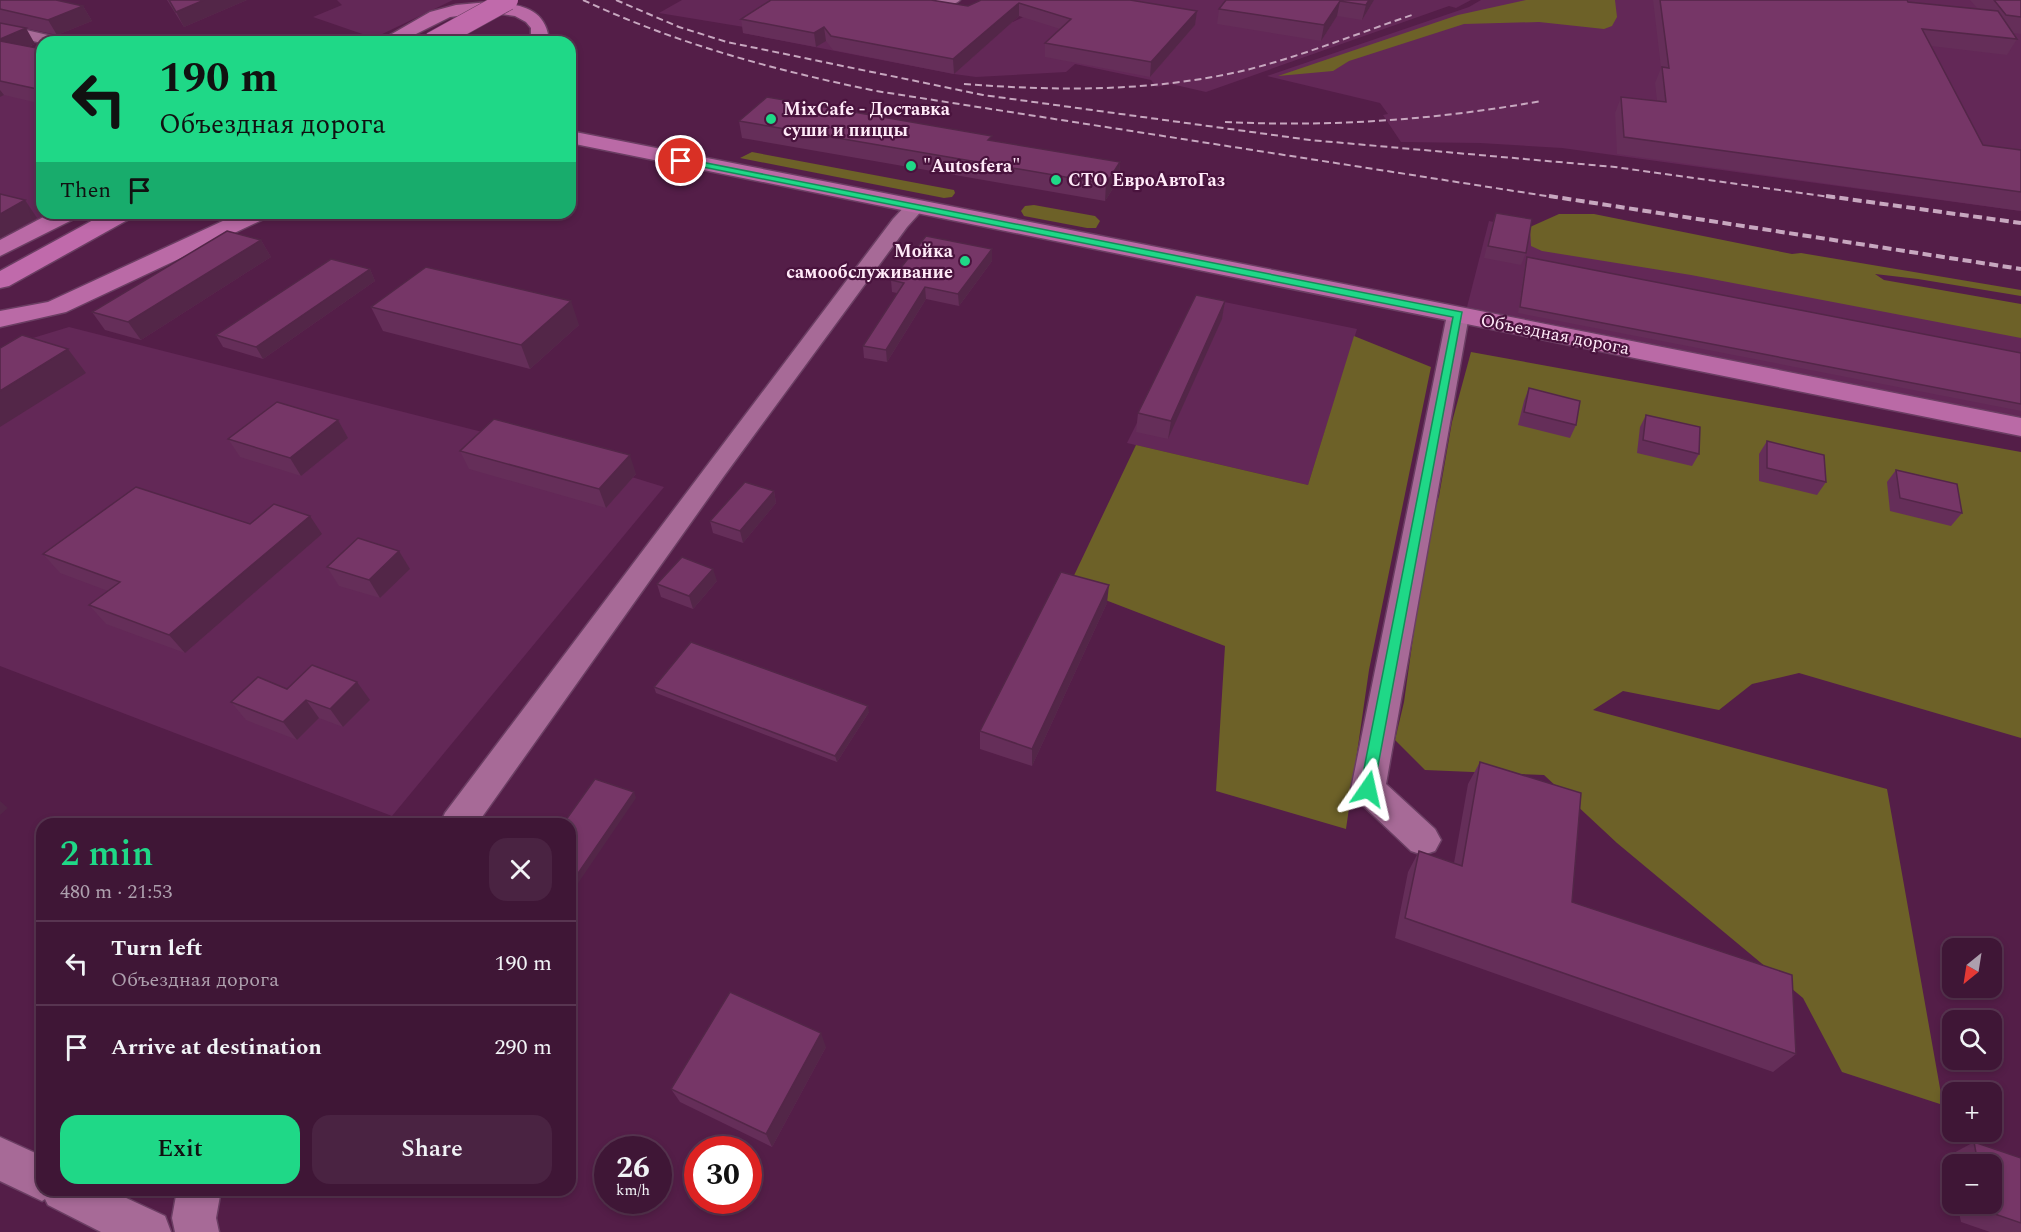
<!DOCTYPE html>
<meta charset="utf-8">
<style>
:root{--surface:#3f1636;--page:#4a2342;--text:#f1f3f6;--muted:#ad9fad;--line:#583551;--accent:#1fd887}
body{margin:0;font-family:Spectral,serif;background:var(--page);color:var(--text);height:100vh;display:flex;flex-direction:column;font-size:22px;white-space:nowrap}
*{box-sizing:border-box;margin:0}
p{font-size:20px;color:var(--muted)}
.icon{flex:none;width:33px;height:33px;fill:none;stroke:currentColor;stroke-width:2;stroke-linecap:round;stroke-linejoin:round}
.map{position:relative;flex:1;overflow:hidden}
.side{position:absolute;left:36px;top:818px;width:540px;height:378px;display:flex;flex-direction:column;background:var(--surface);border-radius:18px;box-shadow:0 3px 9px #0003,0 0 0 2px var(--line)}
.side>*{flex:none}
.hud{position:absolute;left:36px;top:36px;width:540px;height:183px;border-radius:18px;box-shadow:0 3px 9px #0003,0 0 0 2px var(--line);background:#1fd887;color:#111;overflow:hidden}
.needle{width:39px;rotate:210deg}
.tools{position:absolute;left:1942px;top:938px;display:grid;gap:12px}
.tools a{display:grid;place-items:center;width:60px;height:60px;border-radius:12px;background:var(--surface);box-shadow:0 3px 9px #0003,0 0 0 2px var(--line);font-size:30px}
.speed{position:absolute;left:594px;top:1136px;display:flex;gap:12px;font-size:30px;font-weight:700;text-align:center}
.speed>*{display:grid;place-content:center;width:78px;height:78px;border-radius:50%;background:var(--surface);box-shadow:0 3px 9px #0003,0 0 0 2px var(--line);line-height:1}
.speed small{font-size:15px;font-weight:400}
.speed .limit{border:9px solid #d22;background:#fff;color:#111}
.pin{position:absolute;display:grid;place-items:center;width:51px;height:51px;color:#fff;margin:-26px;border:3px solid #fff;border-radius:50%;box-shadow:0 2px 6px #0007}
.me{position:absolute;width:66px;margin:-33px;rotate:11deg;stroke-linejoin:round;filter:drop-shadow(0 0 4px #0008)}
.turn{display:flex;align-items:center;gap:21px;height:126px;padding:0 24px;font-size:27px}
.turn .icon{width:78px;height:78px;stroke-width:2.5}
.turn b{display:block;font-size:42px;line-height:51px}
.then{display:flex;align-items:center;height:57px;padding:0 24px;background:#0003;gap:12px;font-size:22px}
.round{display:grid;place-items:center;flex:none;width:63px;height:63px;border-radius:18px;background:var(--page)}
.headline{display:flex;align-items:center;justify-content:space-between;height:102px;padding:0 24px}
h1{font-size:36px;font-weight:600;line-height:45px;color:var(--accent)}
.cta{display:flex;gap:12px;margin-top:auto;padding:12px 24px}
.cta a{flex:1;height:69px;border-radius:18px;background:var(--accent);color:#111;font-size:24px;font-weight:600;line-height:69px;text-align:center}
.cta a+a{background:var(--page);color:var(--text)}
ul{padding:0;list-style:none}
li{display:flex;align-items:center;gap:18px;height:84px;padding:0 24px;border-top:2px solid var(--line)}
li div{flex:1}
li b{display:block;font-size:22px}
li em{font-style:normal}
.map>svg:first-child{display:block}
</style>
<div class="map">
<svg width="2021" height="1232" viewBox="0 0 2021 1232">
<rect width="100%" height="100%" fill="#541e48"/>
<g fill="#632857">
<polygon points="337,0 453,0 374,38 313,17 342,5"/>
<polygon points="682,0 880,0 1013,22 1059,0 1471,0 1456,8 1449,6 1206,92 1171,84 1156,87 1151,80 1075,64 1066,72 976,77 954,74 743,33 750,28 659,13"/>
<polygon points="1481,0 2021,0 2021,211 1562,148 1480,143 1401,142 1383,115 1388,114 1380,103 1267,76 1469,7"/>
<polygon points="0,42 42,52 42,213 48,213 0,238"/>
<polygon points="1489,221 2021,330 2021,417 1467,307"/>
<polygon points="1200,297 1357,329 1308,485 1127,443"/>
<polygon points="69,327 502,437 664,487 392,816 0,666 0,348"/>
</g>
<g fill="#6d6128">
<polygon points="1526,0 1615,0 1617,17 1612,26 1604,29 1539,22 1464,24 1349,61 1333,71 1278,76 1458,15"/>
<polygon points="752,152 954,190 955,193 952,197 944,198 740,158"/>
<polygon points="1034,205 1095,216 1100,221 1096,228 1087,228 1024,216 1021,211 1025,206"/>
<polygon points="1559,214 1594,214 1792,254 1801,253 2021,290 2021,296 1918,279 1875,274 1884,280 2021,304 2021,338 1691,275 1542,251 1531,246 1530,227"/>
<polygon points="1354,336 1431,367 1369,670 1346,829 1216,791 1225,646 1069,586 1136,445 1308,485"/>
<polygon points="1471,352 2021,452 2021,738 1799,673 1752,684 1719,710 1623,691 1593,710 1887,789 1943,1105 1842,1072 1803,998 1617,843 1544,775 1425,770 1395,740 1404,702 1428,531 1439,496 1452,422"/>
</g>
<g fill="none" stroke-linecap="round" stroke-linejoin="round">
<g stroke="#6b3e63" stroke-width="3">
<g id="minor">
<path d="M917,0H960C952,8 925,8 917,0Z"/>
<polygon points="0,24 65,39 67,42 42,43 0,34"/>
<polygon points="915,201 922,203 925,207 907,227 724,476 477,824 440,824 445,813 893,219 908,203"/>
<polygon points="1458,308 1466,310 1469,315 1386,784 1435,829 1441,840 1435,851 1423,855 1411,851 1356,799 1351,789 1447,315 1450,310"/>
<polygon points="0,1137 42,1156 42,1190 109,1190 165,1216 171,1232 101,1232 48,1205 45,1199 42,1201 0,1181"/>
<polygon points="177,1190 221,1190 216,1218 219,1232 175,1232 172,1218"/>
</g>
</g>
<g stroke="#6b3e63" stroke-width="3">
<g id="primary">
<path d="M489,2C518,4 547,7 549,42H531V28L526,22L515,16L489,12L450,17L400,42H378L430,12L456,5Z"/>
<polygon points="570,131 2021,418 2021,436 570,143"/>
<polygon points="51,213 79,213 76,218 0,256 0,240"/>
<polygon points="240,213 269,213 266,218 66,312 0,327 0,311 48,302"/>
</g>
</g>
<g stroke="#6b3e63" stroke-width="3">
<polygon id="trunk" points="106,213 134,213 131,218 9,286 0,288 0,271"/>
</g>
<use href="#minor" fill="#a76a97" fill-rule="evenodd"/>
<use href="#primary" fill="#ba6aa6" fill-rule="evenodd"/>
<use href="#trunk" fill="#c06aab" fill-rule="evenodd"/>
<g stroke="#c7a7bf" stroke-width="2" stroke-dasharray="7 4" stroke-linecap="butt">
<path d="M583,0C677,44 774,70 876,91L1559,198"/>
<polyline points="616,0 679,27 727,42 983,95 1310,140 1615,167 1837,198"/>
<path d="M964,84C1057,91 1151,92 1242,71C1300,57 1356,34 1412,15"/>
<path d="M1225,122C1332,127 1436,120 1541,101"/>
</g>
<g stroke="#c7a7bf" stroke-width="4" stroke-dasharray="9 4.5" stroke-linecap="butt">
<polyline points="1549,196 2021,269"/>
<polyline points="1826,196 2021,223"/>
</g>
<g stroke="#6b3e63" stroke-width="21" stroke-linecap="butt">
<polyline id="trunk-bridge" points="432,42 508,0"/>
</g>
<use href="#trunk-bridge" stroke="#c06aab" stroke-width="20"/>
</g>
<g fill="#652e59">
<polygon points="0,0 83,6 92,21 57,35 0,23"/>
<polygon points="167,0 247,0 184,27"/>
<polygon points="981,0 1197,11 1195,25 1150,77 1045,57 1045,43 1060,29 1019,16 954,74 833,50 826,41 816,47 743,33 741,19 968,6"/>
<polygon points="1226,0 1374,0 1362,20 1337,16 1321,41 1217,24 1219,9"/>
<polygon points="1653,0 1907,0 1908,2 1978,9 1970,0 2021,0 2021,34 2013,33 2017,39 2007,55 1931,46 1983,145 2021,150 2021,211 1617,154 1615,113 1621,97 1657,101 1655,83 1661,68"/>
<polygon points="0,23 35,44 29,47 42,49 42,104 4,95 0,97"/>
<polygon points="739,121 1120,162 1119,179 1105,201 742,138"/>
<polygon points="1496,213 1526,253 1521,265 1484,258 1492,225"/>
<polygon points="261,240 271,257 141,340 105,330 92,312"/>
<polygon points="992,249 992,261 959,306 926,299 887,362 864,358 863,346 897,293 892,292 891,280"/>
<polygon points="1527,257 2021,353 2021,411 1518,313 1525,263"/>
<polygon points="370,269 375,281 263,359 223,347 216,335"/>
<polygon points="1225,301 1222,319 1168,439 1136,432 1138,413"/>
<polygon points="371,307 579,325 530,369 383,331"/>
<polygon points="1529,388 1576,425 1570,438 1518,425 1524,401"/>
<polygon points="1646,415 1699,454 1692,466 1637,453 1640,427"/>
<polygon points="338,420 348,438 301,476 240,457 228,439"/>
<polygon points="1767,441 1826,482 1817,495 1759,481 1759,454"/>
<polygon points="460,451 636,474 606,508 469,469"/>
<polygon points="1896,470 1962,513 1951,526 1890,511 1887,482"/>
<polygon points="774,491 776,503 743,543 713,533 710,521"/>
<polygon points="250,524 322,534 185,653 106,624 89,605 108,591 60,573 43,554"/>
<polygon points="399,551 410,569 380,598 339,586 327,567"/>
<polygon points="717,581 693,609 661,597 657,584"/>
<polygon points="1107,603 1032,766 980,749 980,731"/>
<polygon points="654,687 869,712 837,762 656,693"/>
<polygon points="287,689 370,700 343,727 319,718 297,740 246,720 231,702"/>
<polygon points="1480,762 1572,902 1796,1054 1773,1072 1395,938 1408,872 1419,851 1454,863 1468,784"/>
<polygon points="826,1047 772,1147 680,1102 671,1089"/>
<polygon points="1974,1142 2021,1158 2021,1232 1990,1232 1961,1222 1957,1203 1992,1203 1992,1164 1953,1164 1953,1176 1950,1155"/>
</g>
<g fill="#532648">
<polygon points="204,0 247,0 184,27 176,12"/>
<polygon points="1369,0 1374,0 1362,20 1366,5"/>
<polygon points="1340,1 1337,16 1321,41 1324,25"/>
<polygon points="1019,3 1019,16 954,74 953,59"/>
<polygon points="83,6 92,21 57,35 48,20"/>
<polygon points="1197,11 1195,25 1150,77 1151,62"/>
<polygon points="824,27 826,41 816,47 814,33"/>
<polygon points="26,28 35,44 6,56 0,46 0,39"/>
<polygon points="0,90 4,95 0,97"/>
<polygon points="1120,162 1119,179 1105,201 1106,184"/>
<polygon points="25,200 37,218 0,238 0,214"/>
<polygon points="261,240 271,257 141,340 128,322"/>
<polygon points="992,249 992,261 959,306 958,294"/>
<polygon points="370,269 375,281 263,359 256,347"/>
<polygon points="925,287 926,299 887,362 886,350"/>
<polygon points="571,301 579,325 530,369 521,345"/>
<polygon points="1225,301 1222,319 1168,439 1171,421"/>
<polygon points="68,349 86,373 0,427 0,391"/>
<polygon points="338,420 348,438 301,476 290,458"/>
<polygon points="630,455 636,474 606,508 599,489"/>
<polygon points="774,491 776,503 743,543 740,531"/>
<polygon points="310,516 322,534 185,653 169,635"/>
<polygon points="399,551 410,569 380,598 369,580"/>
<polygon points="713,569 717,581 693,609 689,596"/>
<polygon points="1109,585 1107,603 1032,766 1032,749"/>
<polygon points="357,682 370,700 343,727 330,709"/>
<polygon points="306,700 319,718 297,740 283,722"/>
<polygon points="868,706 869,712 837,762 835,756"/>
<polygon points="634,792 636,798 570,895 570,885"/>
<polygon points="0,801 8,808 0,815"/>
<polygon points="821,1033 826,1047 772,1147 766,1134"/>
</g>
<g fill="#763667" stroke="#532648" stroke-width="1.5">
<polygon points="0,0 56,0 83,6 48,20 0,9"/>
<polygon points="169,0 204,0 176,12"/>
<polygon points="771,0 931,0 968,6 981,0 1130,0 1197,11 1151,62 1045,43 1071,19 1019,3 953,59 831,36 824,27 814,33 741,19"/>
<polygon points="1226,0 1369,0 1366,5 1340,1 1324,25 1219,9"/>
<polygon points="1660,0 1907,0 1908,2 1998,11 2017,39 1922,29 1983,145 2021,150 2021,192 1624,137 1621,97 1666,102 1662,67 1669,68"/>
<polygon points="1994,0 2021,0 2021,17 2006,15"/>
<polygon points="0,23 26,28 0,39"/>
<polygon points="0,41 42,49 42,90 0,81"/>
<polygon points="767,97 992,136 988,140 1120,162 1106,184 739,121"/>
<polygon points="0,194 25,200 0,214"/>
<polygon points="1496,213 1532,219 1526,253 1488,246"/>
<polygon points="227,231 261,240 128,322 92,312"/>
<polygon points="926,236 992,249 958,294 925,287 886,350 863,346 904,283 891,280"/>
<polygon points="1527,257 2021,353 2021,404 1520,307"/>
<polygon points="331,259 370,269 256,347 216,335"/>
<polygon points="426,267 571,301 521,345 371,307"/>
<polygon points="1196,295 1225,301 1171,421 1138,413"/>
<polygon points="22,335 68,349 0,391 0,348"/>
<polygon points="1529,388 1580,401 1576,425 1524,412"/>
<polygon points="277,402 338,420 290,458 228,439"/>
<polygon points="1646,415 1700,427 1699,454 1643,440"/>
<polygon points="494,419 630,455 599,489 460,451"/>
<polygon points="1767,441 1824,455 1826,482 1767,468"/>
<polygon points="1896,470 1957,484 1962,513 1900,498"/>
<polygon points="745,482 774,491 740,531 710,521"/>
<polygon points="136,487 250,524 274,504 310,516 169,635 89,605 120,582 43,554"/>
<polygon points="358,538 399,551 369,580 327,567"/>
<polygon points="682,557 713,569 689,596 657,584"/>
<polygon points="1061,572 1109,585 1032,749 980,731"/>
<polygon points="691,642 868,706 835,756 654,687"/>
<polygon points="312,665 357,682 330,709 306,700 283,722 231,702 258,677 287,689"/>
<polygon points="1480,762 1581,793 1572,902 1792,975 1796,1054 1405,918 1419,851 1462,866"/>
<polygon points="595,779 634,792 570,885 570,824 563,824"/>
<polygon points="730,992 821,1033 766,1134 671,1089"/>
<polygon points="1974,1142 2021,1158 2021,1223 1986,1211 1985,1203 1992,1203 1992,1164 1978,1164"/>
</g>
<polygon fill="#1fd887" stroke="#148c58" stroke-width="1.5" points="681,158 1462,312 1373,793 1362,793 1360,789 1453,317 678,162"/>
<g fill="#1fd887" stroke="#49133d" stroke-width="2">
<circle cx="771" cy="119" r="6"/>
<circle cx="911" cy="166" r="6"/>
<circle cx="1056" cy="180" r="6"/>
<circle cx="965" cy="261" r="6"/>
</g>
<g text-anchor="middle" stroke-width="4.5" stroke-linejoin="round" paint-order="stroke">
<g font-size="18" font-weight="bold" fill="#ffeaf8" stroke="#49133d" text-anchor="start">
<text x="783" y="115">MixCafe - Доставка<tspan x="783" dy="21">суши и пиццы</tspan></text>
<text x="923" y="172">"Autosfera"</text>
<text x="1068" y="186">СТО ЕвроАвтоГаз</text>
<text x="953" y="257" text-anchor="end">Мойка<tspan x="953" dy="21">самообслуживание</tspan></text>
</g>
<g font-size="18" fill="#ffeaf8" stroke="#49133d">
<text transform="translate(1555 334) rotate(11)" y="6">Объездная дорога</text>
</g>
</g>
</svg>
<div class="tools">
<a><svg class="needle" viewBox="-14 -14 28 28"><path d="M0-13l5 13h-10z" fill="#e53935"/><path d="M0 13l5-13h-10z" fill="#ad9fad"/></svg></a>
<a><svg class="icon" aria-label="search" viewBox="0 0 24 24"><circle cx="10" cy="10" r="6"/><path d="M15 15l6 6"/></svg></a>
<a>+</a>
<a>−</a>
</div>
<div class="speed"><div>26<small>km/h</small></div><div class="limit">30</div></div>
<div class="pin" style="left:681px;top:161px;background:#d93025"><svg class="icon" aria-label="arrive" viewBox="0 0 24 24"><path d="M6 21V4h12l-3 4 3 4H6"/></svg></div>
<svg class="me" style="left:1368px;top:789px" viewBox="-20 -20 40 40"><path d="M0-17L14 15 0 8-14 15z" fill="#1fd887" stroke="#fff" stroke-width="4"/></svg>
<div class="hud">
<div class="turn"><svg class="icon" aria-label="left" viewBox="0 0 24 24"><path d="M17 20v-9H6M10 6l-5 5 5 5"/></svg><div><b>190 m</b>Объездная дорога</div></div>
<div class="then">Then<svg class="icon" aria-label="arrive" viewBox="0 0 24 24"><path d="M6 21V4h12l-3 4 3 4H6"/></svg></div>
</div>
<section class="side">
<div class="headline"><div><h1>2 min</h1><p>480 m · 21:53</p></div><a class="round"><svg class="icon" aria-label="close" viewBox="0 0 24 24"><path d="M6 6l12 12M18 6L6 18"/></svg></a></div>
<ul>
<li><svg class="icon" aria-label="left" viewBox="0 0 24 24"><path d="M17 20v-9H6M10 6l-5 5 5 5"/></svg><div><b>Turn left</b><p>Объездная дорога</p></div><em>190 m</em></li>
<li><svg class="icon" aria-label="arrive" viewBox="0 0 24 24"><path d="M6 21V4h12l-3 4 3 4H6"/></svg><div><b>Arrive at destination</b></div><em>290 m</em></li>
</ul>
<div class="cta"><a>Exit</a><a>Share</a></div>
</section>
</div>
